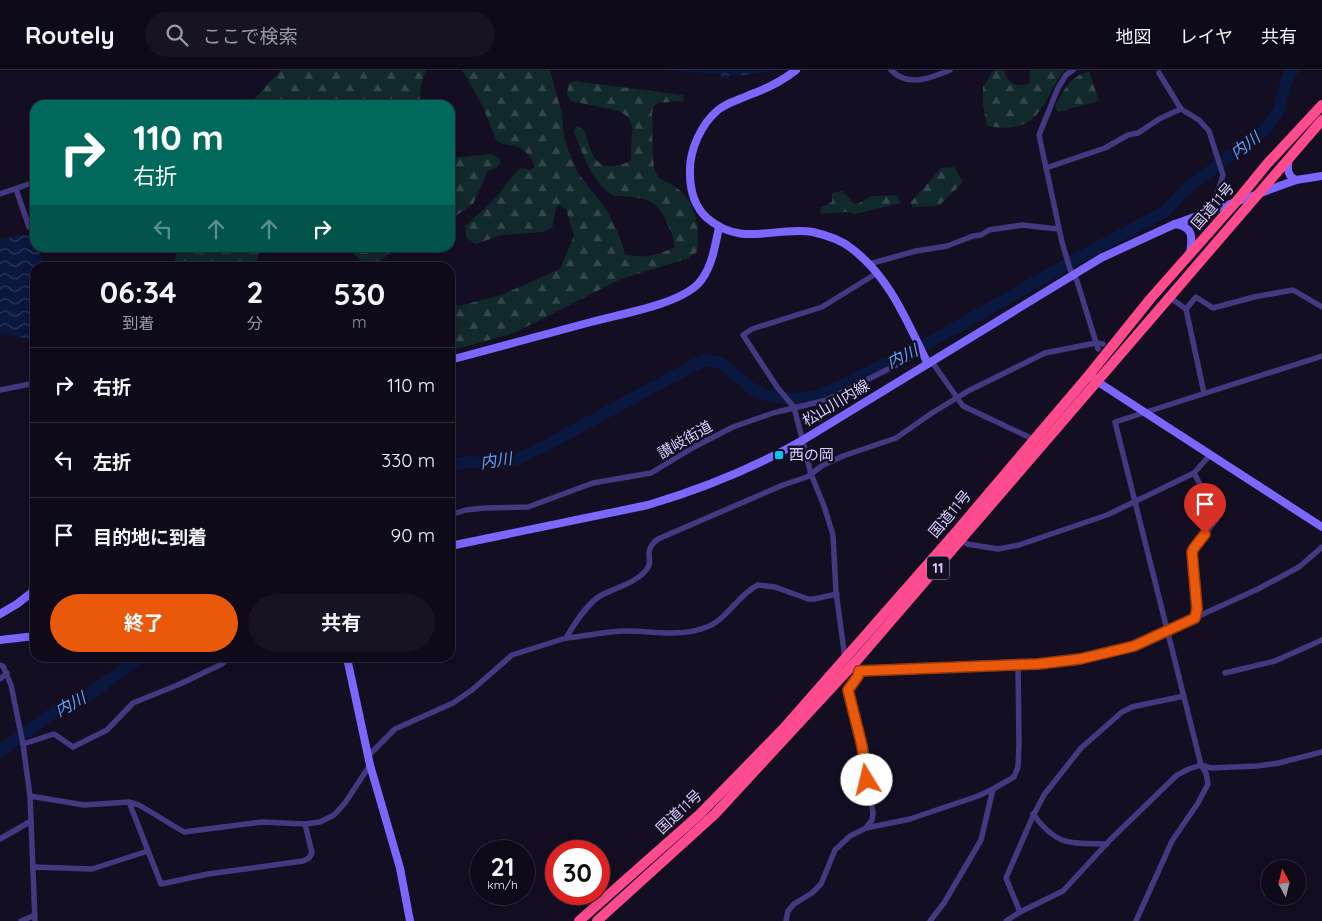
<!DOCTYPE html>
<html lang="ja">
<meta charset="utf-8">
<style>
:root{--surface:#0e0a1a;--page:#171323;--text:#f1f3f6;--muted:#9b9aa2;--line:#2e2b39;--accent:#ea580c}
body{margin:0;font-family:Quicksand,"Noto Sans JP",sans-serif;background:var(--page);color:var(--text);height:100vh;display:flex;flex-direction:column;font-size:19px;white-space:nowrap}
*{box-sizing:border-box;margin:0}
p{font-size:16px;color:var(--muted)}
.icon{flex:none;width:28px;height:28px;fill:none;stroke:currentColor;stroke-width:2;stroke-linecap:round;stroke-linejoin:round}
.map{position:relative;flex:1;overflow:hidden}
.drawer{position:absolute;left:30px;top:192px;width:425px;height:400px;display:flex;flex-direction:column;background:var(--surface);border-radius:15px;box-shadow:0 2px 12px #0003,0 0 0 1px var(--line)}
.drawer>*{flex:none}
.guide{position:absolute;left:30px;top:30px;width:425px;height:152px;border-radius:15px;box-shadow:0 2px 12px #0003,0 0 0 1px var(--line);background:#00695c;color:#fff;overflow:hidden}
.needle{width:32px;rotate:353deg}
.tools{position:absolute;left:1261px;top:790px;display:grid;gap:10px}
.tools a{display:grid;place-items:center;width:45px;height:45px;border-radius:50%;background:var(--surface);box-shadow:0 2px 12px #0003,0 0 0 1px var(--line);font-size:25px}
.speed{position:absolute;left:470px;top:770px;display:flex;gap:10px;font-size:25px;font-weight:700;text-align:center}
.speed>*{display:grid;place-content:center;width:65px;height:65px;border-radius:50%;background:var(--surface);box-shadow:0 2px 12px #0003,0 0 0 1px var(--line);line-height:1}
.speed small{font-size:12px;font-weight:400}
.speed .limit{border:8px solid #d22;background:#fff;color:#111}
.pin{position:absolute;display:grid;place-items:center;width:42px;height:42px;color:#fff;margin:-51px -21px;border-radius:50% 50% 50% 0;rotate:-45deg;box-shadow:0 0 5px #0007}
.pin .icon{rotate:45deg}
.me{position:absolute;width:55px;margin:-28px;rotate:351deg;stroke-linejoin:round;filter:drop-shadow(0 0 4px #0008)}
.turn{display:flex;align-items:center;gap:18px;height:105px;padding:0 20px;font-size:22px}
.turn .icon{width:65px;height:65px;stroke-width:2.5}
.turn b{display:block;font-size:35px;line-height:42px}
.lanes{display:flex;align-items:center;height:48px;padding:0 20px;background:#0003;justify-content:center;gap:25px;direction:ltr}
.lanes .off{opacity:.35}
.eta{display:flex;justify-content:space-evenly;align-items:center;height:85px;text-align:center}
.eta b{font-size:30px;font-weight:700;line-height:35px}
.primary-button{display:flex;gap:10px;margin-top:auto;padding:10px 20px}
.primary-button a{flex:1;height:58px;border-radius:30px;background:var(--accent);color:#fff;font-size:20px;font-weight:700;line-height:58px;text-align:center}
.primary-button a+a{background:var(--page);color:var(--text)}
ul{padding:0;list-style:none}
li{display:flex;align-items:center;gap:15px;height:75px;padding:0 20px;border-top:1px solid var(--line)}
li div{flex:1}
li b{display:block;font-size:19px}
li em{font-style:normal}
header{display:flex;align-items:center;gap:30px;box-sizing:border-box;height:70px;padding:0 25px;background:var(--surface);border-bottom:1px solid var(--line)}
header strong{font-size:24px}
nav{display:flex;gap:28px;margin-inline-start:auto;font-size:18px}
.search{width:350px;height:45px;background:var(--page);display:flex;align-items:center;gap:12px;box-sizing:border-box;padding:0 18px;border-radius:28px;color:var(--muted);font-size:19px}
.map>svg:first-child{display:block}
</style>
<header>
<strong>Routely</strong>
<div class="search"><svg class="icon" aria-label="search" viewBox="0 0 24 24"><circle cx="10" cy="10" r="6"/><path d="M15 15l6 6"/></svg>ここで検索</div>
<nav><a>地図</a><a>レイヤ</a><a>共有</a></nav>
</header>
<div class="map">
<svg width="1322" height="851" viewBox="0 0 1322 851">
<defs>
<pattern id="forest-firs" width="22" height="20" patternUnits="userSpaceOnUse" patternTransform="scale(1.25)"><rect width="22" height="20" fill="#11292b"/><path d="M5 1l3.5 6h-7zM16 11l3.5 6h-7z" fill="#33474b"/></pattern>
<pattern id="water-waves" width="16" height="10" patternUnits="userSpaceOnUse" patternTransform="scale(1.25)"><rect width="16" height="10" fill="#0a173e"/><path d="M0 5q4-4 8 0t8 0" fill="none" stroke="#2d385b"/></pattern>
</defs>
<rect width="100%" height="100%" fill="#130e22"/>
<g fill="url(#forest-firs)">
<polygon points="281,0 426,0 421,14 420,30 406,33 355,35 249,35"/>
<path d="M461,0H550L562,44L564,67L569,82L578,103L606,139L619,165L625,184C644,189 657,186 674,177C675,170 671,162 668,155C659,131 647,128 623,126C619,126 615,127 612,125C591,111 583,84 574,62L575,57L578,56L585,61C592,89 598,105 631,91L632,56L628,47L619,41L571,31L567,24L569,13L574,11L682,25L684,27L683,31L658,33L654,36L652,44C653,59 651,90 656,103C659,111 668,111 674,116C696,130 701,159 697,182L686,189L621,209L514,263L450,281V230L459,236L501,225L560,199L574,166L566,139L560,135L556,137L552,158L543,162L501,165L476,174L466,168L465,156L491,133L518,100L522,98L530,100L534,97C534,92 532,90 529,86C516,69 508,80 496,70L483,37L463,1Z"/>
<path d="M994,0H1004C1007,14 1016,17 1029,14L1030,0H1064C1040,37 1039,65 987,56L983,34V17Z"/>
<path d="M1089,1L1099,31L1058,42L1055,36C1066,18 1068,8 1089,1Z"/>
<path d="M492,84L498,87L501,90C500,98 494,99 488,101L473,134L450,150V88Z"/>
<polygon points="954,97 963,112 939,136 912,137 911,132 941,98"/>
<polygon points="842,121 854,134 857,134 872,126 896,125 901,133 855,144 847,142 821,144 820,138 832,132 832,123"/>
<polygon points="178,178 261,178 255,197 173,197"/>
<path d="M348,178H396C388,184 375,199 363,192C358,189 353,182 348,178Z"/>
</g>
<g fill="url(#water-waves)">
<polygon points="667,0 774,0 747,5 729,5 728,9 721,8 721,4"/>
<polygon points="20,165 27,165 34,169 35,178 38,178 45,197 35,198 35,271 0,263 0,170"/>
</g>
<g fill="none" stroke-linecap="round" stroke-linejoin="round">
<g stroke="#0a173e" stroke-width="12">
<polyline points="450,395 468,392 491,393 512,391 541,378 694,295 708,290 721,293 751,318 762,324 775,327 797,329 817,326 840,316 930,272 1080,187 1166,141 1185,120 1268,57 1279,39 1287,9 1293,0"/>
<polyline points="0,681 60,638 84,628 140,588"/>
</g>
<g stroke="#433980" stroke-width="5.5">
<path d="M891,0C908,18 931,8 950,0"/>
<polyline points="1073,0 1066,5 1058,18 1039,65 1062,172 1070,199 1077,211 1098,279"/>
<polyline points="1159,3 1181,39 1199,50 1209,61 1223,105 1215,131 1218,139"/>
<polyline points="1046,98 1105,78 1128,65 1138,63 1159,49 1181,39"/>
<polyline points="16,119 29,157 35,155"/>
<polyline points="0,124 35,112"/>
<polyline points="869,194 916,181 947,176 973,166 981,165 989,160 1022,155 1058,159"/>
<polyline points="1169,227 1186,239 1204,323"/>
<polyline points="1186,239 1196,227 1213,238 1254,227 1293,220 1322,237"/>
<polyline points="932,292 963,336 1033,369"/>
<polyline points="0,320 35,313"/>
<polyline points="1194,403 1216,445 1217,449 1194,478 1192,482 1197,539 1195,548"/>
<polyline points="450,445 466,440 485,438 528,437 593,413 651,403 694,377 733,357 773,343 827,330 922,282"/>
<polyline points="960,468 967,474 998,479 1019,475 1107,445 1134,432 1194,403 1210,385"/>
<path d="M566,568C586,566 607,561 627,561C652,561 680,567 704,558C727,551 737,525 758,515L775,517L808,529H814L837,524"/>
<polyline points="845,588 836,522 833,465 824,436 811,404 794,337 777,317 743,265 752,259 822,237 877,203"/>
<polyline points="852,594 859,601 1038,594 1080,589 1133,576 1258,519 1299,497 1322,477"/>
<polyline points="0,595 3,596 11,615 23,674 30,726 35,851"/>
<polyline points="859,601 858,606 848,620 862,676 873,743 872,750 866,758"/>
<polyline points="1225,603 1275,591 1322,570"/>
<polyline points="0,609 7,603"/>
<polyline points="23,674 54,664 73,677 107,660 133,633 180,614 222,594 229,588"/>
<path d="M368,686L395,659L453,633L472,620L512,585L566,568C573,556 588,533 600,526C614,518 637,513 647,499C655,489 641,482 658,469L783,415L807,407L823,395L843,386L896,368L932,343L968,321L1045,283L1096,273L1103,274"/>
<polyline points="30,726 84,735 129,732 139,735 184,762 262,752 305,754 320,752 334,745 345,733 370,695"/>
<polyline points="129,732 161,814 208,804 303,791 309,788 312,783 305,754"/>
<path d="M1033,744C1057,777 1070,773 1107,774"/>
<polyline points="0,769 31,751"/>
<polyline points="33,797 92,799 148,781"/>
<polyline points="1020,842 1006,808 1033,746 1044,725 1081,678 1122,642 1132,637 1184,626"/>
<polyline points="21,851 35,845"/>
<polyline points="786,851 788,841 794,834 812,823 821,814 835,780 850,766 866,758 910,749 978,726 993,719 1014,707 1018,697 1019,673 1018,594"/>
<polyline points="930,851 944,833 981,770 993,719"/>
<polyline points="1006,851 1020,842 1063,821 1111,769 1177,705 1189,699 1201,695 1211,698 1257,696 1279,693 1322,682"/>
<polyline points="1136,851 1172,771 1198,733 1208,714 1206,703 1201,695 1115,352 1322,286"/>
</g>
<g stroke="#7b66fe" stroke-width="8">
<path d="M796,0C782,11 766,19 749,25C739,30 728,32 718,40C701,54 689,81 690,103C690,120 695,137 707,148C742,178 774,156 813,162C826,165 841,170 851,178C890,207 907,252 928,294"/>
<path d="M1289,89C1287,98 1287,106 1296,110"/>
<path d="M1175,154C1195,157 1192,169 1190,184"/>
<path d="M450,290C497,277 544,265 591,252C620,244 677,235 698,214C712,199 715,176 719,157"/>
<polyline points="1089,305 1098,312 1322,457"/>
<path d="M450,476L648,435C702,419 754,398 803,370L1101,188L1175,154L1258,124L1296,110L1322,106"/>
<polyline points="0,544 17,534 35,520"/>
<polyline points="0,570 35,566"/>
<polyline points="347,588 370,695 400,798 410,851"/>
</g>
<g stroke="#fd4b8d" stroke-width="10">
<polyline points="579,851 700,744 783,659 955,463 1089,305 1151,228 1236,132 1267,94 1322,35"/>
<polyline points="597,851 715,744 859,588 1322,50"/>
</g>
</g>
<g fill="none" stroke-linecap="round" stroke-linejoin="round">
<g stroke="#983908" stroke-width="12">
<polyline id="route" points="867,710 862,676 848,620 858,606 859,601 1038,594 1080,589 1134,576 1195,548 1197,539 1192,482 1194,478 1205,464"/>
</g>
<use href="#route" stroke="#ea580c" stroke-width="9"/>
</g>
<rect fill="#02c4f7" stroke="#130e22" stroke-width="2" x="774" y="380" width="10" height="10" rx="2.5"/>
<g text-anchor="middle" stroke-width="5" stroke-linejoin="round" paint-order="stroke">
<rect fill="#130e22" stroke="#9e95bd" stroke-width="1" x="927" y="486.5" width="22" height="23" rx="4"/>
<g font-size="14" font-weight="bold" fill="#d9cfff">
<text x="938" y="503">11</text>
</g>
<g font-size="15" fill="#d9cfff" stroke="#130e22">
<text transform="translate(1213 136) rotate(-49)" y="5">国道11号</text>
<text transform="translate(836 333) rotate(-31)" y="5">松山川内線</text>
<text transform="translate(685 370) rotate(-30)" y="5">讃岐街道</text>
<text transform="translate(950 444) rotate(-50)" y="5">国道11号</text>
<text transform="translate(679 742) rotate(-43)" y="5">国道11号</text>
</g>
<g font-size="15" fill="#d9cfff" stroke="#130e22" text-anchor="start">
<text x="789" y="390">西の岡</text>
</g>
<g font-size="16" font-style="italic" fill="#5ea2fe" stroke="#130e22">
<text transform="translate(1245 75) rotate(-37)" y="6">内川</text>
<text transform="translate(902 286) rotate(-26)" y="6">内川</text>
<text transform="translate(496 390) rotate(-8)" y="6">内川</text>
<text transform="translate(70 634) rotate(-29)" y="6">内川</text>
</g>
</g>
</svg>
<div class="tools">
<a><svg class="needle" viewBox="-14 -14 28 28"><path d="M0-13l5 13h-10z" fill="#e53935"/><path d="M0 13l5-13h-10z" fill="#9b9aa2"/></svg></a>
</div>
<div class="speed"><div>21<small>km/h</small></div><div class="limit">30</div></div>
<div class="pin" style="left:1205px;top:464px;background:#d93025"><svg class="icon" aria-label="arrive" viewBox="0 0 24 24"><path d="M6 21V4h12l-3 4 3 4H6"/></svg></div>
<svg class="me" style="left:867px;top:710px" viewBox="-20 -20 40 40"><circle r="19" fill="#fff"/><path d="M0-13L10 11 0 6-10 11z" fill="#ea580c"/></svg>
<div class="guide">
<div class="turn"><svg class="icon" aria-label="right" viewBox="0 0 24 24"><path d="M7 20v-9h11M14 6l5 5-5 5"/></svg><div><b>110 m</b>右折</div></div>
<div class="lanes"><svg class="icon off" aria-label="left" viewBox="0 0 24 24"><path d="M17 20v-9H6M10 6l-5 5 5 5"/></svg><svg class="icon off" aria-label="ahead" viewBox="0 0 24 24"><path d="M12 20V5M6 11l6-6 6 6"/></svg><svg class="icon off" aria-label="ahead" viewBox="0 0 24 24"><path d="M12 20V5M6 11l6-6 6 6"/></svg><svg class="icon" aria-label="right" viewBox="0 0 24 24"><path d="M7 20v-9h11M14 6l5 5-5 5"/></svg></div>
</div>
<section class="drawer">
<div class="eta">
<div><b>06:34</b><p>到着</p></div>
<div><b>2</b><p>分</p></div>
<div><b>530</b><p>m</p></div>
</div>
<ul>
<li><svg class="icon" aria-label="right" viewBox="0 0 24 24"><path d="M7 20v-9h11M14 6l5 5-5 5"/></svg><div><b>右折</b></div><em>110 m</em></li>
<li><svg class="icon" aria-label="left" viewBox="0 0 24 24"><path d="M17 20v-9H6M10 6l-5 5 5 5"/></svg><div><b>左折</b></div><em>330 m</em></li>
<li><svg class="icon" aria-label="arrive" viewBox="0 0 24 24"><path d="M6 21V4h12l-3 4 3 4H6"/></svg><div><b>目的地に到着</b></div><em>90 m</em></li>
</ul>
<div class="primary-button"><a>終了</a><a>共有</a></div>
</section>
</div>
